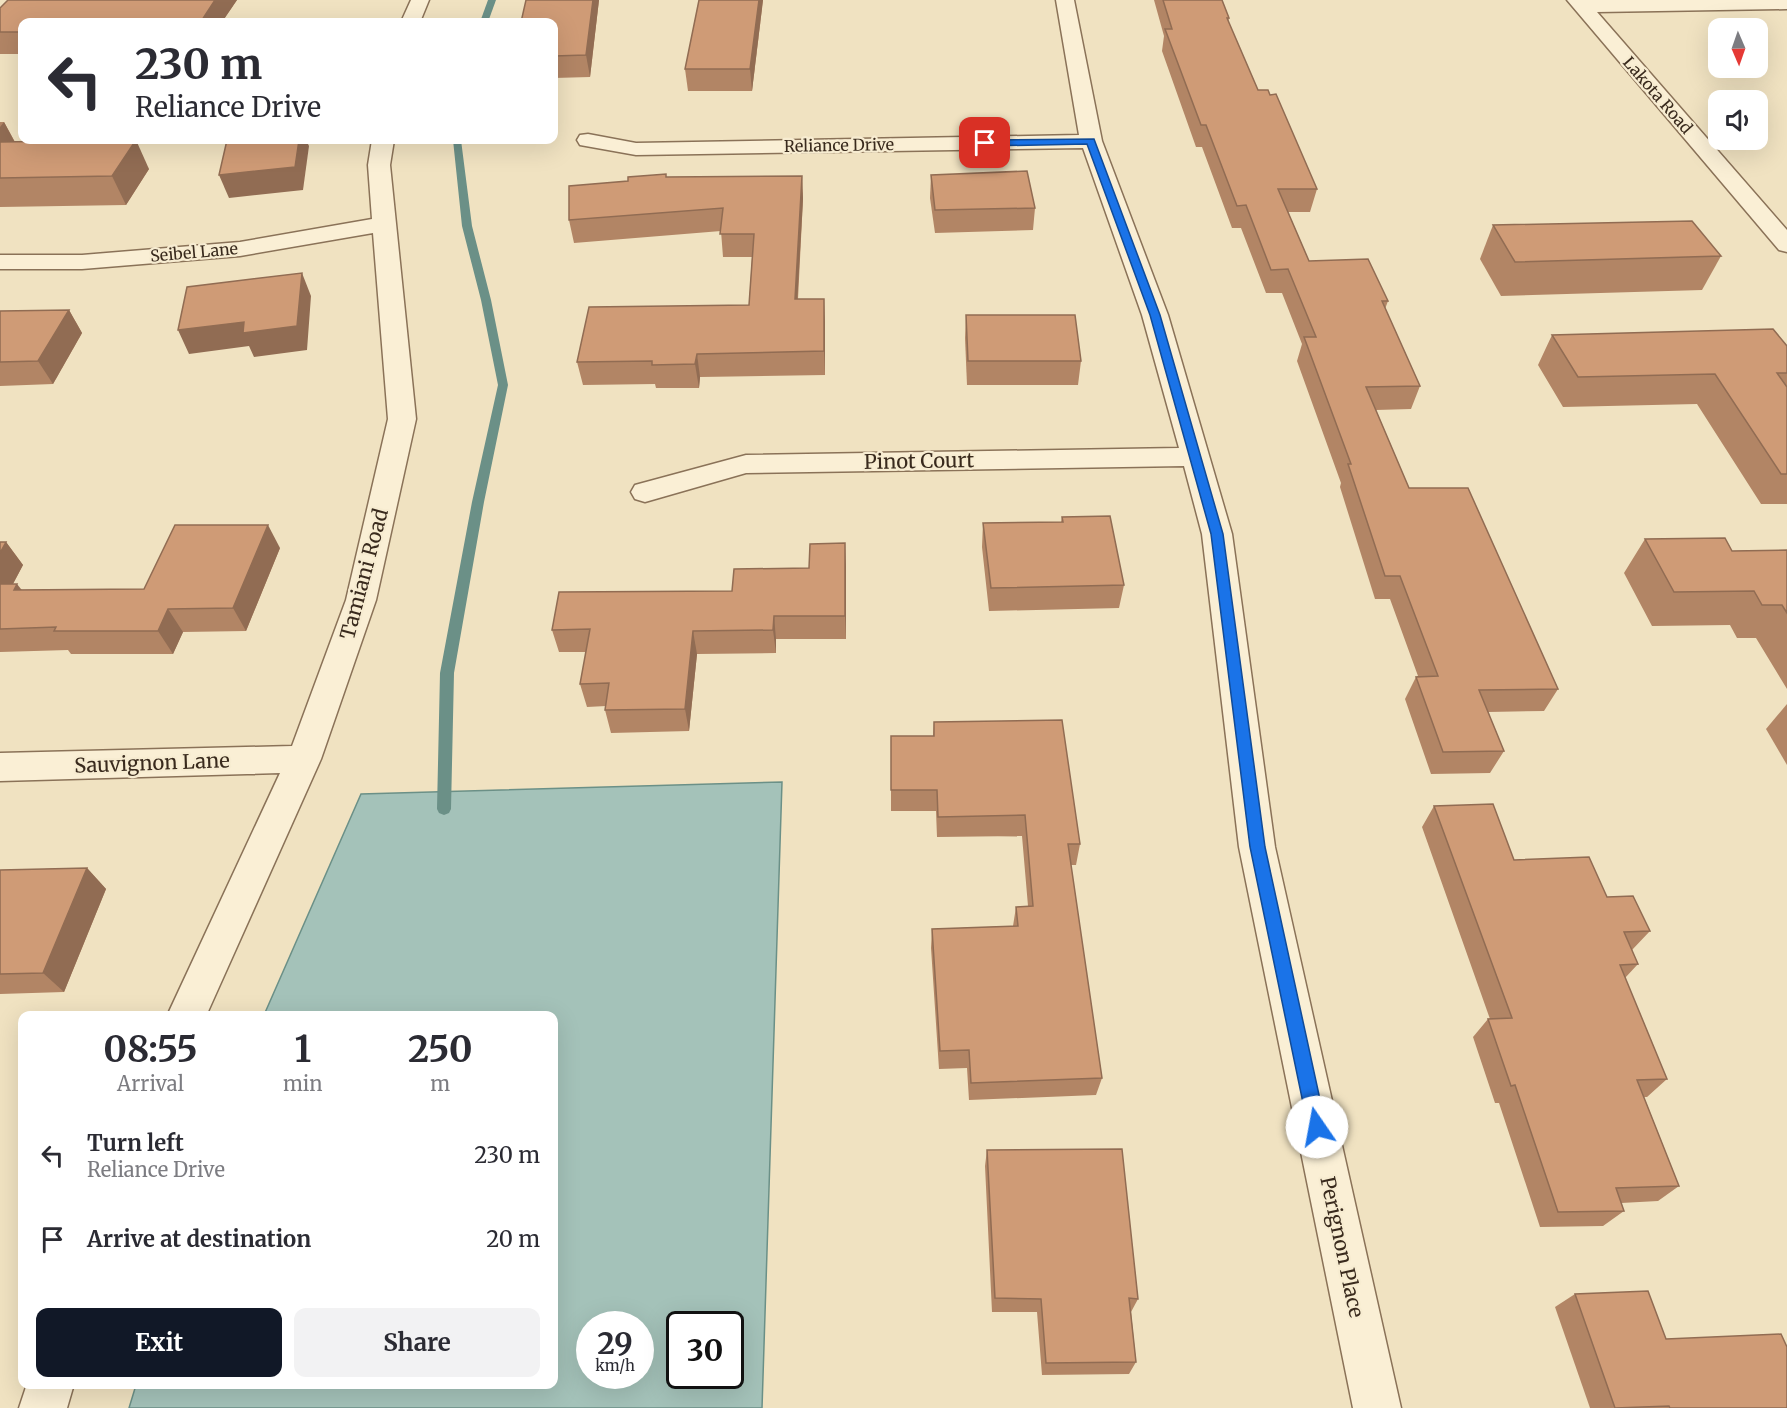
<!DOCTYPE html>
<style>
:root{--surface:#fff;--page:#f2f2f3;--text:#2b2b33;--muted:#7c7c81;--accent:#111827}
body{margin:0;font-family:Merriweather,serif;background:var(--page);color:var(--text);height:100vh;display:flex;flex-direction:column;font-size:22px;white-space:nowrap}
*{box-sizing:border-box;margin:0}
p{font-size:20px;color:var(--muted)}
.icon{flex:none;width:33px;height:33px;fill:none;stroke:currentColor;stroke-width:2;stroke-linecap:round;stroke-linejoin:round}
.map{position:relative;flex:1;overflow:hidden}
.drawer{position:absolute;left:18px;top:1011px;width:540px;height:378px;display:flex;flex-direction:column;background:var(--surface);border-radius:12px;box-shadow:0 6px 24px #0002}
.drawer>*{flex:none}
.top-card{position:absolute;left:18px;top:18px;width:540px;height:126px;border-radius:12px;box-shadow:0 6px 24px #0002;background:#fff;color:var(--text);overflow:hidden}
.needle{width:39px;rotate:178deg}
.controls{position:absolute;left:1708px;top:18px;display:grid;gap:12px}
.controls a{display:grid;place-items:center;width:60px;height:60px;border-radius:12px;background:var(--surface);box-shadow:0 6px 24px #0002;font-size:30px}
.speed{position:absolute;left:576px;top:1311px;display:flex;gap:12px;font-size:30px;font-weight:700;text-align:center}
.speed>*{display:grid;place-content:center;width:78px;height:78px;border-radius:50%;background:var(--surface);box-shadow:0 6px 24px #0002;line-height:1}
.speed small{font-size:15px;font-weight:400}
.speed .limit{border:3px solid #111;border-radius:9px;background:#fff;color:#111}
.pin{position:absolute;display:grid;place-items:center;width:51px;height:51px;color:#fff;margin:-26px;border-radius:12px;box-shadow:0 3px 9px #0006}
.me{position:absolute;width:66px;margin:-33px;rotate:348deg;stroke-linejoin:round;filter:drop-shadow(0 0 4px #0008)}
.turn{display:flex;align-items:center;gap:21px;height:126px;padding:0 18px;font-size:27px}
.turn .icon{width:78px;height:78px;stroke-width:2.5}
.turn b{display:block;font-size:42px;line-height:51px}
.eta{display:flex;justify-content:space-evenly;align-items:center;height:102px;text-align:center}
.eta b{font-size:36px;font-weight:700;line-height:42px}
.primary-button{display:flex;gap:12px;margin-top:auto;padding:12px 18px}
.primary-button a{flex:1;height:69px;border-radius:12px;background:var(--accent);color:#fff;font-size:24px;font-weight:700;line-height:69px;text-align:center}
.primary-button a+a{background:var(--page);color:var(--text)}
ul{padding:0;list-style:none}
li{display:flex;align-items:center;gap:18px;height:84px;padding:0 18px}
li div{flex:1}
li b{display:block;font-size:22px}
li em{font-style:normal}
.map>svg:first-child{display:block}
</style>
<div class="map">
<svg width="1787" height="1408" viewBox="0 0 1787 1408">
<rect width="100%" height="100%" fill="#f0e2c1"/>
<path fill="#a4c2b9" stroke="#6b9087" stroke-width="1.5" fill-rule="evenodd" d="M782,782L762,1408H129L136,1385L554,1384V1016L264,1015L361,794ZM590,1324H640V1376H590ZM680,1324H730V1376H680Z"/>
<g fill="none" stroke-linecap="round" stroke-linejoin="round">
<g fill="#6b9087" fill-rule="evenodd">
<polygon points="488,0 496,0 488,22 480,22"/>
<polygon points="453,140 461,140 472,226 491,300 508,385 484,502 454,673 451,809 449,813 444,815 439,813 437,809 440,673 472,502 498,385 481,300 462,226"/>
</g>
<g stroke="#8a7258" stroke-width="3">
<g id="minor">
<polygon points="411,0 429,0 420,22 401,22"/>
<polygon points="1056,0 1074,0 1102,141 1168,315 1232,534 1275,847 1401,1408 1353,1408 1239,847 1202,534 1184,466 746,473 645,502 635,499 631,492 635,485 746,455 1179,448 1142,315 1083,148 636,155 580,145 577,140 580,135 588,134 636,143 1079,135"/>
<polygon points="1567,0 1787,0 1787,9 1597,12 1787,230 1787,252 1779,250"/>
<polygon points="372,140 394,140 390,165 416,419 376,600 321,759 206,1016 167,1016 280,773 0,781 0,753 292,746 346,600 388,419 373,233 240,256 82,269 0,269 0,255 82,255 240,242 372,219 368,165"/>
<polygon points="27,1384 74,1384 67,1408 19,1408"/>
</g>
</g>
<use href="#minor" fill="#faefd5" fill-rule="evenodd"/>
</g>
<g fill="#b28565">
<polygon points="8,0 237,0 222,22 22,22 22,54 0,54 0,8"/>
<polygon points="526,0 599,0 590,77 554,78 554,22"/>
<polygon points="699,0 763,0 752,91 688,91 685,69"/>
<polygon points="1154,0 1222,0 1229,18 1228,22 1258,90 1317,189 1310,212 1288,212 1309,261 1388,301 1385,309 1420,386 1411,409 1376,410 1409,488 1558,689 1544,711 1488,712 1504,751 1490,773 1431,774 1405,699 1416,677 1418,676 1390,599 1375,599 1340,487 1341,483 1297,361 1302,344 1282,293 1266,293 1241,228 1232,228 1202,147 1196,147 1162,51 1164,36"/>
<polygon points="0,122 4,122 15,142 149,169 126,205 0,207"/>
<polygon points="931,175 1035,208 1033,230 935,233 930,198"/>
<polygon points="802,176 803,199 798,299 825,322 825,375 700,377 699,388 656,388 655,384 583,385 577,362 749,305 752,257 723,257 721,231 574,243 569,220 628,181 667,177"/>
<polygon points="1493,225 1721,256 1702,290 1501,296 1480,259"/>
<polygon points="69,310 82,333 53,384 0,386 0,312"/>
<polygon points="966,315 1081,361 1078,385 967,385 965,338"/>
<polygon points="1552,335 1787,346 1787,504 1761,504 1697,404 1563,407 1538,365"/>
<polygon points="1062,517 1124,585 1119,608 989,611 982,547 983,523 1061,522"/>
<polygon points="1645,539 1732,551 1787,550 1787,689 1756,638 1737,638 1730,625 1652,626 1624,573"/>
<polygon points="0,542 6,542 23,565 13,584 22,590 144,589 280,548 246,631 183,632 173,654 71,654 68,650 0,652"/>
<polygon points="846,566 846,639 776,639 776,653 697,654 689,731 611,733 605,710 606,706 587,707 580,684 586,652 559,652 552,630 732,591 809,568"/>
<polygon points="1787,704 1787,765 1766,729"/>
<polygon points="934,722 1080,844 1076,865 1071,865 1102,1078 1096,1095 969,1100 967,1068 939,1069 931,948 932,929 1013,926 1016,907 1028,906 1022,836 937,837 936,811 891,811 891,736 933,736"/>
<polygon points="1434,806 1514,860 1607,897 1650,931 1632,950 1638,964 1625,978 1667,1079 1647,1097 1644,1097 1679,1186 1658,1201 1621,1203 1624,1211 1603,1226 1540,1227 1499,1103 1495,1103 1473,1037 1488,1019 1490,1019 1422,827"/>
<polygon points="87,868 106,889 64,992 0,994 0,870"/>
<polygon points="987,1150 1138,1299 1131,1312 1136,1362 1129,1374 1042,1375 1037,1312 992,1312 985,1166"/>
<polygon points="1575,1294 1666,1339 1787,1408 1590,1408 1555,1307"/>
</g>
<g fill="#916c53">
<polygon points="215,0 237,0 222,22 203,22 202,20"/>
<polygon points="593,0 599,0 590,77 586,55"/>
<polygon points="759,0 763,0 752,91 750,69"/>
<polygon points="4,122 19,150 0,163 0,127"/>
<polygon points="136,140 149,169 126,205 112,176"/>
<polygon points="299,140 306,140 309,146 303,190 229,198 219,175"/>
<polygon points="802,176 803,199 796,323 795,299"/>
<polygon points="302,273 311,296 307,350 254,357 249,346 189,354 178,330"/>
<polygon points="824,299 825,322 825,375 824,351"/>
<polygon points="69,310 82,333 53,384 38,361"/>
<polygon points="697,354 700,377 699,388 695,364"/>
<polygon points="268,525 280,548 246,631 233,608"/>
<polygon points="6,542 23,565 0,608 0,553"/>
<polygon points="845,543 846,566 846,639 845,616"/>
<polygon points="17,584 35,607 14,590"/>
<polygon points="168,609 183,632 173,654 158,631"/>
<polygon points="774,616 776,639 776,653 773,630"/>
<polygon points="693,631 697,654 689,731 685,709"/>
<polygon points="87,868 106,889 64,992 43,973"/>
</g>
<g fill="#cf9b76" stroke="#916c53" stroke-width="1.5">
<polygon points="8,0 215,0 202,20 181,20 179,22 22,22 22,32 0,32 0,8"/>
<polygon points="526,0 593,0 586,55 554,56 554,22 521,22"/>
<polygon points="699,0 759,0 750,69 685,69"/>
<polygon points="1163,0 1222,0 1229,18 1227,18 1258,90 1268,90 1270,95 1276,94 1317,189 1278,189 1309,261 1368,259 1388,301 1382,301 1420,386 1366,387 1409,488 1468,488 1558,689 1479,690 1504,751 1443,752 1416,677 1438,676 1400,576 1385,576 1348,464 1351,464 1304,337 1316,337 1288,269 1271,270 1246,205 1237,206 1206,125 1201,125 1165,29 1172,29"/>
<polygon points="136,140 112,176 0,178 0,142"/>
<polygon points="227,140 299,140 295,167 219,175"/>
<polygon points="1027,171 1035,208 935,210 931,175"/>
<polygon points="666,174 666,177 802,176 795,299 824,299 824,351 697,354 695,364 652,365 652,361 577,362 589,307 749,305 754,234 720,234 723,208 569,220 569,186 628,181 628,177"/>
<polygon points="1692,221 1721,256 1515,262 1493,225"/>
<polygon points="302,273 297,326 243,333 244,322 178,330 187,287"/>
<polygon points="69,310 38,361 0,362 0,311"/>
<polygon points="966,315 1075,315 1081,361 968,361"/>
<polygon points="1773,329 1787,346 1787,373 1777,373 1787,387 1787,474 1781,474 1715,374 1578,377 1552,335"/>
<polygon points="1110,516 1124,585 991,588 983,523 1063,522 1062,517"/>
<polygon points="175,525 268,525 233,608 168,609 158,631 54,631 56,627 0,629 0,584 17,584 14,590 144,589"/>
<polygon points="1725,538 1732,551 1787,550 1787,613 1782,605 1762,605 1754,591 1674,592 1645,539"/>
<polygon points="0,542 6,542 0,553"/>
<polygon points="845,543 845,616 774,616 773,630 693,631 685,709 605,710 609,683 580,684 590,629 552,630 559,592 732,591 734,569 809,568 810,544"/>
<polygon points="1062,720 1080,844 1068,844 1102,1078 971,1083 969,1050 940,1051 932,929 1018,926 1016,907 1033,906 1025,815 938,817 937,790 891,790 891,736 934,736 934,722"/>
<polygon points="1493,804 1514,860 1589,857 1607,897 1633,896 1650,931 1624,932 1638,964 1620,965 1667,1079 1637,1080 1679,1186 1616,1188 1624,1211 1558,1212 1515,1085 1511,1086 1488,1019 1512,1018 1434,806"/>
<polygon points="87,868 43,973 0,974 0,870"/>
<polygon points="1122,1149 1138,1299 1129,1298 1136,1362 1046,1363 1041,1299 995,1298 987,1150"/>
<polygon points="1648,1291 1666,1339 1781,1334 1787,1347 1787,1408 1670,1408 1669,1406 1615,1408 1575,1294"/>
</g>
<polygon fill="#1a73e8" stroke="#114b97" stroke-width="1.5" points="1094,139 1160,315 1223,534 1265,847 1326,1127 1323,1133 1317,1136 1311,1133 1308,1127 1250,847 1211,534 1150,315 1087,144 985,146 981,143 985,140"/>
<g text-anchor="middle" stroke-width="4.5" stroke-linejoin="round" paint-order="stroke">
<g font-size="16" fill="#392a1d" stroke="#f7ecd1">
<text transform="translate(1658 95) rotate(49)" y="6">Lakota Road</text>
<text transform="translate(839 145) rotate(-1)" y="6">Reliance Drive</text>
<text transform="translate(194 252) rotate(-5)" y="6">Seibel Lane</text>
</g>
<g font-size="20" fill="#392a1d" stroke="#f7ecd1">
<text transform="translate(919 461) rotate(-1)" y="7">Pinot Court</text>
<text transform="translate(364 574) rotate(-75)" y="7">Tamiani Road</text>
<text transform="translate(152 763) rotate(-2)" y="7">Sauvignon Lane</text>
<text transform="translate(1342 1247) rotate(78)" y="7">Perignon Place</text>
</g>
</g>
</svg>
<div class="controls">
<a><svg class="needle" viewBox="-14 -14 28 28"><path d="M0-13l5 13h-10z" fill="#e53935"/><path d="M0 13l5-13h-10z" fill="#7c7c81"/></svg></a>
<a><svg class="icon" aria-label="sound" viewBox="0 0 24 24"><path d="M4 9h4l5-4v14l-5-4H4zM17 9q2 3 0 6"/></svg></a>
</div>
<div class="speed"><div>29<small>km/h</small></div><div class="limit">30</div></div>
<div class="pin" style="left:985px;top:143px;background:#d93025"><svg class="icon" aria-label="arrive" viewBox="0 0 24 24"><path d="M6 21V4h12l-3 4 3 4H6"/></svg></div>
<svg class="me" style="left:1317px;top:1127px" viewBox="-20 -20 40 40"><circle r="19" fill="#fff"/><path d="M0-13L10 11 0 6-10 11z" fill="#1a73e8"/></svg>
<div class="top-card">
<div class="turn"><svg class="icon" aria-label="left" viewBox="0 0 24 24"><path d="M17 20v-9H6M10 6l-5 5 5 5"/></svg><div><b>230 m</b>Reliance Drive</div></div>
</div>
<section class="drawer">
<div class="eta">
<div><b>08:55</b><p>Arrival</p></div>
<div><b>1</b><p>min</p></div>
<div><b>250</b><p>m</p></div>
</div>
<ul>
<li><svg class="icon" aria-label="left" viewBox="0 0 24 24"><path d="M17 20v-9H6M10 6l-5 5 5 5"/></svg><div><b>Turn left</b><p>Reliance Drive</p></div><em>230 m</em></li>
<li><svg class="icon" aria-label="arrive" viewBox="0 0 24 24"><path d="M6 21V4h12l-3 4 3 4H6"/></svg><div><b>Arrive at destination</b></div><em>20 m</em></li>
</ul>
<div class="primary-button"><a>Exit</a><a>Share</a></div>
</section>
</div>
